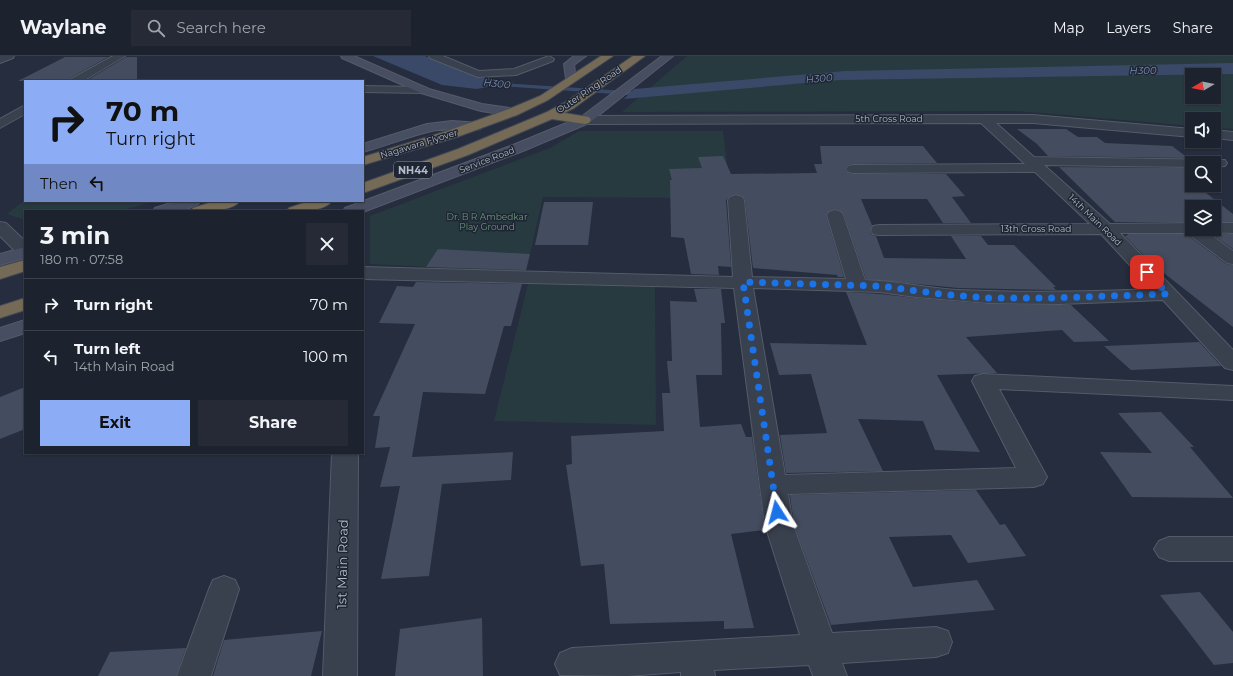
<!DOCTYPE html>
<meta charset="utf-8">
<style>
:root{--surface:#1c222e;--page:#252a36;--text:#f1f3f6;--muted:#a0a4aa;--line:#3a3f4a;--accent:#8cacf6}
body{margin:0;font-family:Montserrat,sans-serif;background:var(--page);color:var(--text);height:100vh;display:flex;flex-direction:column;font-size:15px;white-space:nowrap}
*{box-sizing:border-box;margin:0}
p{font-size:13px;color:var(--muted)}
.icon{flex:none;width:22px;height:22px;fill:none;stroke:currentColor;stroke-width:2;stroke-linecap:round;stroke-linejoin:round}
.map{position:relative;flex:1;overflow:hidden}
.details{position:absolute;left:24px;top:154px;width:340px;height:244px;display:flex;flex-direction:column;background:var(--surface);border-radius:0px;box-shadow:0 1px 3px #0004,0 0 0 1px var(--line)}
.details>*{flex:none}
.guide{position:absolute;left:24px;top:24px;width:340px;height:122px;border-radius:0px;box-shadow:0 1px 3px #0004,0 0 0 1px var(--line);background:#8cacf6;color:#111;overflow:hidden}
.needle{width:26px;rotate:260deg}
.controls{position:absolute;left:1185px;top:12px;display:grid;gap:8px}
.controls a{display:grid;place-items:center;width:36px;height:36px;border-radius:0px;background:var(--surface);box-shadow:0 1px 3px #0004,0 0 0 1px var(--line);font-size:20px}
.pin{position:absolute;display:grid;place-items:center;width:34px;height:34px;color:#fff;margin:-17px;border-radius:8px;box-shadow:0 2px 6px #0006}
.me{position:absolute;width:44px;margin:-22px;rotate:351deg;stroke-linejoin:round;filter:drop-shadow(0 0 3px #0008)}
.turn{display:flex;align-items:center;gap:14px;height:84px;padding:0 16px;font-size:18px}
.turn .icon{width:52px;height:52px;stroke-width:2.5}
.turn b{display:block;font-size:28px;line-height:34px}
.then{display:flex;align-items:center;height:38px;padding:0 16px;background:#0003;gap:8px;font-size:15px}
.round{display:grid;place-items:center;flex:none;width:42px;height:42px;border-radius:0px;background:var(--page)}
.head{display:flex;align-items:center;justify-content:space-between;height:68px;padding:0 16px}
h1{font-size:24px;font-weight:700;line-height:30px}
.cta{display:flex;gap:8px;margin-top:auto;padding:8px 16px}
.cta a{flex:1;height:46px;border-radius:0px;background:var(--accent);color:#111;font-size:16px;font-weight:700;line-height:46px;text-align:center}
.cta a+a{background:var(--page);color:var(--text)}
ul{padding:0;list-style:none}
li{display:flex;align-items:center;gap:12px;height:52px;padding:0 16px;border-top:1px solid var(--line)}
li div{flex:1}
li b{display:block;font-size:15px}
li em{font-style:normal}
header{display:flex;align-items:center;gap:24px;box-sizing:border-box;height:56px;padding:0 20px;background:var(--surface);border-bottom:1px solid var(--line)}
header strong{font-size:19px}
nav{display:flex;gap:22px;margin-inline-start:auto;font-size:14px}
.search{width:280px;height:36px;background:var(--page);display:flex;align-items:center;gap:10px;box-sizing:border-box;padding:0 14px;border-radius:0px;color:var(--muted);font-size:15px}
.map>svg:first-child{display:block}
</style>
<header>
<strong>Waylane</strong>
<div class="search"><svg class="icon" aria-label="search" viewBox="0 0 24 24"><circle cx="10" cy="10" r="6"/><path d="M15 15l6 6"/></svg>Search here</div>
<nav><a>Map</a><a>Layers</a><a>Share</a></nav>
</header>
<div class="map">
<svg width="1233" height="620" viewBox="0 0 1233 620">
<rect width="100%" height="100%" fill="#252d3e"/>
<g fill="#273a3f" fill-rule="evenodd">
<path d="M687,0H1233V73L1214,72V63H1192V70L1017,55L622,56ZM1192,19H1214V41H1192Z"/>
<polygon points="579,75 723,75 730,130 692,142 543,141 526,216 370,208 370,160 550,92"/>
<polygon points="25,144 25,145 155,145 120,155 25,155 25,164 7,158"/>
<polygon points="528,228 655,231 656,369 494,365"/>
</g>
<g fill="#3a4967">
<polygon points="373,0 425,0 478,21 514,26 477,33 442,29"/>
<polygon points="1233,7 1233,18 840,24 624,43 634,33 845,15"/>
</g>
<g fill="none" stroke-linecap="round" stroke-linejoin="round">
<polygon fill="#3a4967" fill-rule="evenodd" points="484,26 642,36 645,38 642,40 486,29 484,28"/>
</g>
<g fill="#444d60">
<polygon points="65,1 108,1 70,22 68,25 18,25"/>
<polygon points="126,1 137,1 137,25 86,25"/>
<polygon points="1017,73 1066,73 1078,81 1097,81 1105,87 1172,90 1188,102 1048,100 1037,88"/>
<polygon points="820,90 923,90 937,107 853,108 847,109 845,114 848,117 853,118 946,118 965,140 952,141 971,167 943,167 927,143 861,143 872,169 870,175 872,179 876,180 884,202 966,203 951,180 981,180 988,189 1014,189 1056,231 1053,231 1056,234 958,232 866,223 844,159 841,155 835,153 829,155 826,159 844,221 838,221 837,219 753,212 745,144 742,140 736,138 730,140 726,144 731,211 718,210 719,219 691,218 684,182 671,181 670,124 672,124 669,113 702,112 698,101 723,100 731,118 817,117 814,108 822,108"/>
<polygon points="1059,111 1192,112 1192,129 1196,129 1233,158 1233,166 1214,166 1214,151 1192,151 1192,166 1115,166"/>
<polygon points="544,146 593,146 588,189 535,189"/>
<polygon points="1127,178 1186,178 1226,208 1233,209 1233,271 1151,207 1125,180 1128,179"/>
<polygon points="1212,178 1233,178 1233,193"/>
<polygon points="438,193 530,198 526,214 426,211"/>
<polygon points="416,226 522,228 511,270 504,270 485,338 423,336 412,401 513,396 511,424 442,428 429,520 381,523 400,430 380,431 390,391 375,392 380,360 373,360 415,268 379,267 397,230 413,231"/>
<polygon points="694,233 721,233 725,267 721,267 722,319 696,319 700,371 741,368 746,381 752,381 765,474 731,478 754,572 724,573 724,565 610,568 604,508 581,510 566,409 572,408 571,380 664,375 662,337 670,337 667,305 672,305 670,245 697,246"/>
<polygon points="846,236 880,238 916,242 988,248 1071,249 1109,285 1074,286 1062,274 966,281 997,317 937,319 980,396 935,394 923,365 858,363 883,415 786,417 780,379 827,377 811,318 779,319 770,287 867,289"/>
<polygon points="1199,286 1221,310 1131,314 1104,290"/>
<polygon points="25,331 25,373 0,383 0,341"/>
<polygon points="1161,356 1194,391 1190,391 1233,442 1132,441 1100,396 1152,397 1118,357"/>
<polygon points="976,434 1000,469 1005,468 1026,500 968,507 951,479 889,481 913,531 977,524 995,554 831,569 794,469 790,439"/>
<polygon points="1200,536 1233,576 1233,607 1214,609 1160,539"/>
<polygon points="482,562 483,620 395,620 400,573"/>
<polygon points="322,575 311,620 213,620 224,584"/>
<polygon points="186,592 176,620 98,620 110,596"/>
</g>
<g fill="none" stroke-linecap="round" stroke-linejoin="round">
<g stroke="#545b69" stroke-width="2">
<g id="street">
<polygon points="0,0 14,0 13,2 0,7"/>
<polygon points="113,0 125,0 83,25 69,25 71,23"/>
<polygon points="429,0 443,0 479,15 514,13 549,0 554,3 553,5 516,19 478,21 430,2"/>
<polygon points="363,30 423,31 427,32 429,34 427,36 423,37 363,36"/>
<polygon points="25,49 25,58 0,72 0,63"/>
<path d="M1033,59L1192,73V81L1033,67H996L1034,101L1225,104L1227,107L1225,110L1214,111V107H1192V111L1044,109L1110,168L1192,167V173H1203L1233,195V208L1227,207L1187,177H1120L1233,294V314L1225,312L1163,244L1060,248L988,247L916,241L880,236L753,232L785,419L1016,412L972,325L975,320L983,318L1233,330V344L999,333L1047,421L1043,428L1034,431L788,438L793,469L832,577L936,571L948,575L952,586L948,597L936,601L842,607L847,620H813L809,609L714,614L715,620H681V616L627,620L560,619L555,608L560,597L572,592L800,579L765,469L734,232L363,223V211L733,221L728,144L730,141L736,139L742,141L744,144L752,221L846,223L827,159L829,156L835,154L841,156L843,159L865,224C896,225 927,232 958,234C1023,237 1087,236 1152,233L1101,178L879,179L873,178L871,174L873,170L879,169L1090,168L1035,116L853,117L848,116L846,113L848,110L853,109L1025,108L981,67L585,68L581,67L579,64L581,61L585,60Z"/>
<polygon points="1214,74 1233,76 1233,84 1214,82"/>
<polygon points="0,166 6,167 25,185 25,200 19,199 0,180"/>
<polygon points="1214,167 1233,167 1233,177 1208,176 1206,173 1214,173"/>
<polygon points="332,397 358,397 357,620 323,620"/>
<polygon points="1169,481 1233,481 1233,505 1169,505 1159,501 1154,493 1159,485"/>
<polygon points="224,520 235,524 239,533 211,620 177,620 209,533 213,524"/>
</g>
</g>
<g stroke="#545b69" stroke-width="2">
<g id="secondary">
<polygon points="341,0 354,0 429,33 482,48 517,53 519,56 517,59 513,60 481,55 421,37 342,2"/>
<polygon points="574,0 586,0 574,9 576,23 571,26 566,23 564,8"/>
<polygon points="662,0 673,0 589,67 523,95 363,156 343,155 345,152 513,89 581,61"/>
<path d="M452,65L480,67L481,70L480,73C464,76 448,71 432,75C409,80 386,90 363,96V88L427,68Z"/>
<path d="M177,145H201C193,156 166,155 153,155L155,152Z"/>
<polygon points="25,191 25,202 0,209 0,198"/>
<polygon points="25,264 25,277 0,285 0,272"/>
</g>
</g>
<g stroke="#414856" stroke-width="2">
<g id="highway">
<polygon points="601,0 613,0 548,44 517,59 457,81 363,109 363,101 447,75 509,53 540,40"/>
<polygon points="633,0 645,0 574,52 564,57 589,61 591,64 589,67 585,68 552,63 468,99 363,137 363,127 458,93 547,56 566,46"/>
<path d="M215,145H240C232,156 204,155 191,155L193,152Z"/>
<path d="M309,145H332C324,156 299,155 287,155L289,152Z"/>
<polygon points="25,204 25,215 0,223 0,211"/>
<polygon points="25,242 25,254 0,262 0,250"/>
</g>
</g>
<use href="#street" fill="#39404e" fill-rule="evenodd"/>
<use href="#secondary" fill="#474e61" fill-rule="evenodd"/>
<use href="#highway" fill="#746a56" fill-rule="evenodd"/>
</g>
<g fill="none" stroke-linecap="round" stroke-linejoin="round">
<polyline stroke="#1a73e8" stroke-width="7" stroke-dasharray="0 12.6" points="777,456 743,226 880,230 940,238 988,242 1053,242 1168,238 1147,216"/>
</g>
<g text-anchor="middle" stroke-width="3" stroke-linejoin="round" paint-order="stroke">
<g font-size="9" fill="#b5bbc9" stroke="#1e2533">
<text transform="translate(589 34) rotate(-34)" y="3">Outer Ring Road</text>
<text x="889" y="66">5th Cross Road</text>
<text transform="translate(419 88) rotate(-17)" y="3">Nagawara Flyover</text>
<text transform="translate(487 104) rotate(-21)" y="3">Service Road</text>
<text transform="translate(1095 164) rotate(44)" y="3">14th Main Road</text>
<text x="1036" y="176">13th Cross Road</text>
</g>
<g font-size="9" fill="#6c997a" stroke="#1e2533">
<text x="487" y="164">Dr. B R Ambedkar<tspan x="487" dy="10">Play Ground</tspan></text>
</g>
<g font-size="10" font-style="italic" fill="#7c8eb0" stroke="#1e2533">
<text transform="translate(1143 14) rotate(-1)" y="4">H300</text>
<text transform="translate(819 22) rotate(-5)" y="4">H300</text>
<text transform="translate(497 27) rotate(6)" y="4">H300</text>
</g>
<rect fill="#1e2533" stroke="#888e9c" stroke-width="1" x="394" y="106" width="38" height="16" rx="3"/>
<g font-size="10" font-weight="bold" fill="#b5bbc9">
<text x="413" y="118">NH44</text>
</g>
<g font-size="13" fill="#b5bbc9" stroke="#1e2533">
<text transform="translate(342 508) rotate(-89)" y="5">1st Main Road</text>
</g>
</g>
</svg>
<div class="controls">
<a><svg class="needle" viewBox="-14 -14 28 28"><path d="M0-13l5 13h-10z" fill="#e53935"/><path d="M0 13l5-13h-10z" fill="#a0a4aa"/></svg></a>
<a><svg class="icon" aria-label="sound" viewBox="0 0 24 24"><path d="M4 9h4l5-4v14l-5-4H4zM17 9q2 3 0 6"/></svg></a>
<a><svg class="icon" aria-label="search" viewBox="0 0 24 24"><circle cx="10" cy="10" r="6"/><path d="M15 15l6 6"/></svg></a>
<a><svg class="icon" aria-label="layers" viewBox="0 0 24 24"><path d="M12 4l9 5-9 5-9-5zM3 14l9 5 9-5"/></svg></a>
</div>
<div class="pin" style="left:1147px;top:216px;background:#d93025"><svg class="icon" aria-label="arrive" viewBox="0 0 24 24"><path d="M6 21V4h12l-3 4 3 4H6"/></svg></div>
<svg class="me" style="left:777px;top:456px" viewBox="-20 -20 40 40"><path d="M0-17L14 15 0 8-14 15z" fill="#1a73e8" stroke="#fff" stroke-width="4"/></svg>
<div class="guide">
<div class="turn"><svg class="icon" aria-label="right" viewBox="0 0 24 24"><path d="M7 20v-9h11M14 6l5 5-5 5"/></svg><div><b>70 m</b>Turn right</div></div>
<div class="then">Then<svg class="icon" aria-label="left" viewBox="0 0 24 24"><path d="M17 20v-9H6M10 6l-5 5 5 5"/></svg></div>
</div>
<section class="details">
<div class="head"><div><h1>3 min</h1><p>180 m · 07:58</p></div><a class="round"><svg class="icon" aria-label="close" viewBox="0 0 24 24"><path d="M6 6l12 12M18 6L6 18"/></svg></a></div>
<ul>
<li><svg class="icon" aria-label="right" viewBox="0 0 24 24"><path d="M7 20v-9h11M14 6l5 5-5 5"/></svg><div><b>Turn right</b></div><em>70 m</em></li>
<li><svg class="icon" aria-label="left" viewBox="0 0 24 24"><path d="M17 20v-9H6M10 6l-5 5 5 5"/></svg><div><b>Turn left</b><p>14th Main Road</p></div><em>100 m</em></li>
</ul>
<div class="cta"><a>Exit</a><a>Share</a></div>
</section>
</div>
